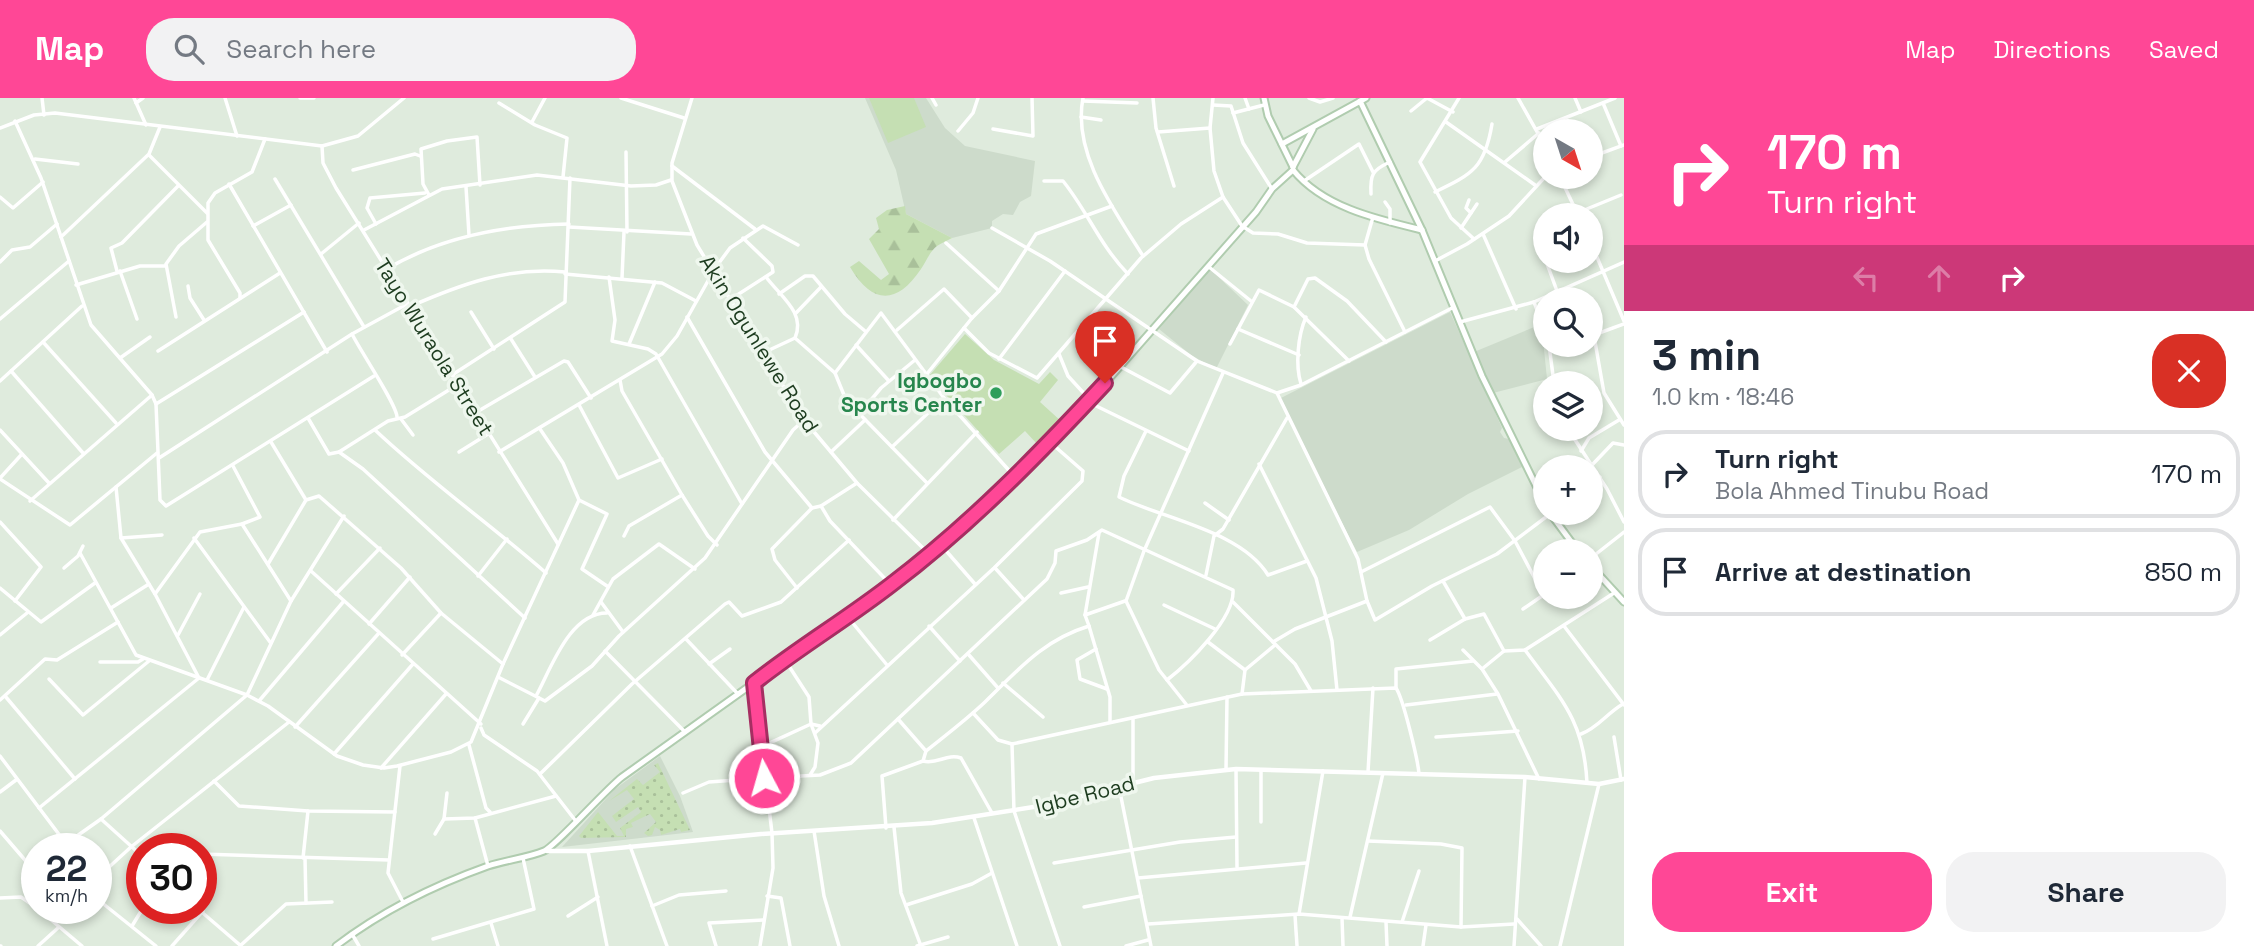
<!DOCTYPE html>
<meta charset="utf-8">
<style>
:root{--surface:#fff;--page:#f2f2f3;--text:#1f2937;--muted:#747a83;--line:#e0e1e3;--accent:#ff4796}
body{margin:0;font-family:"Space Grotesk",sans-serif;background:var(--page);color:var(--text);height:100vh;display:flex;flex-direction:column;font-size:26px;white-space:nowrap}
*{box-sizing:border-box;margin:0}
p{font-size:23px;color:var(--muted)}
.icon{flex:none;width:38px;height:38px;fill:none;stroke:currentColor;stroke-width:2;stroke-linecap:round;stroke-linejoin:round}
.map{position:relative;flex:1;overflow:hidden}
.side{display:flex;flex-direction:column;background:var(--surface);width:630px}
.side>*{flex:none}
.top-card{background:#ff4796;color:#fff;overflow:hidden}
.needle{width:46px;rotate:141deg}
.fabs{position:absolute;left:1533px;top:21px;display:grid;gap:14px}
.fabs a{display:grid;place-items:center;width:70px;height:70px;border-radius:50%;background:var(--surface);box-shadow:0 4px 10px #0003;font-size:35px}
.speed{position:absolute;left:21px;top:735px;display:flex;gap:14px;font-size:35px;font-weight:700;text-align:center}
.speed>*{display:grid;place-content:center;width:91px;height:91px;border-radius:50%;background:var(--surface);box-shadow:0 4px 10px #0003;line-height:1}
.speed small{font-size:18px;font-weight:400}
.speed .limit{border:10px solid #d22;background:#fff;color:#111}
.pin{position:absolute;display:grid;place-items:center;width:60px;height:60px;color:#fff;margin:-72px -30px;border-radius:50% 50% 50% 0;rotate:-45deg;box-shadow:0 0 7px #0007}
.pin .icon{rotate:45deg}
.me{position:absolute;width:77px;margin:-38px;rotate:354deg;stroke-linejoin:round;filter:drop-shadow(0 0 5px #0008)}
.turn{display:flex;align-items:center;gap:24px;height:147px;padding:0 28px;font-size:32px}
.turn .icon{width:91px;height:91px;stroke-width:2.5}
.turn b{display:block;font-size:49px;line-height:60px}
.lanes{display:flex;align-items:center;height:66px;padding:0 28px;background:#0003;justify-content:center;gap:35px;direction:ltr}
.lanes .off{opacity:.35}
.round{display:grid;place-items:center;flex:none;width:74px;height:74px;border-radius:28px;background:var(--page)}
.summary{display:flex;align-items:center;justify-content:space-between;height:119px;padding:0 28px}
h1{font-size:42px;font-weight:700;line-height:52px}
.primary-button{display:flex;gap:14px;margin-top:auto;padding:14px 28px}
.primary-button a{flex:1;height:80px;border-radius:28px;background:var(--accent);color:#fff;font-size:28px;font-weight:700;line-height:80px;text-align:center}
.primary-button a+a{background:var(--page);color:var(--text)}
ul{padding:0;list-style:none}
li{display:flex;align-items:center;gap:21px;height:88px;margin:0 14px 10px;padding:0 14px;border:4px solid var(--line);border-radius:28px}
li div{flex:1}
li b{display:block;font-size:26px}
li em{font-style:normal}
header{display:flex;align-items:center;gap:42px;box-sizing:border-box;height:98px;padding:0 35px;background:var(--accent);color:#fff}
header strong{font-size:33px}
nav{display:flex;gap:38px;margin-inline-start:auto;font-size:24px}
.search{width:490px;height:63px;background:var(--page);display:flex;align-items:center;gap:18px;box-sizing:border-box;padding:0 24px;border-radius:28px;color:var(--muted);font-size:26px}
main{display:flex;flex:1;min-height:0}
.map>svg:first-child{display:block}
</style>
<header>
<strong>Map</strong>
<div class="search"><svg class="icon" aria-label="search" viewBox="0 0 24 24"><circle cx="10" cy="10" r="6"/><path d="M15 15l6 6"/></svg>Search here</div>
<nav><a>Map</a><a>Directions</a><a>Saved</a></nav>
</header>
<main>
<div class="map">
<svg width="1624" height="848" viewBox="0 0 1624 848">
<defs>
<pattern id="green-dots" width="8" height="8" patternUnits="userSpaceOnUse" patternTransform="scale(1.75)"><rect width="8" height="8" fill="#c5dfb3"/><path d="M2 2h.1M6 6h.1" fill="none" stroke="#a9c09a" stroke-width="1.8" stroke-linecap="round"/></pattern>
<pattern id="forest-firs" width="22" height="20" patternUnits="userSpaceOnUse" patternTransform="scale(1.75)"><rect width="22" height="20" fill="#c5dfb3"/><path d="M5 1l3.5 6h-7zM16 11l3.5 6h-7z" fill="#a9c09a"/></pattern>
</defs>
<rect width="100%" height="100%" fill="#dfebdd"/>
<g fill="#cddbcb">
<polygon points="865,0 926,0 945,30 965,48 1035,63 1031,98 1020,104 1013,117 1003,116 992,123 992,130 952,140 906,116 896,72"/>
<polygon points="1210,171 1248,207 1216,271 1191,257 1159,231"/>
<polygon points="1450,214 1502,330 1500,334 1504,340 1509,341 1522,369 1468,396 1409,432 1357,454 1279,301"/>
<polygon points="1539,227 1543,241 1547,281 1493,295 1474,254"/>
<polygon points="1096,232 1128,254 1106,277 1082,256"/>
<polygon points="660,658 680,698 693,734 562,749 615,691"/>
</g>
<polygon fill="url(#green-dots)" points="658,665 690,732 681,734 680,731 661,737 660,732 655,729 652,737 648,738 644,735 656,724 650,716 631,725 633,729 626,731 626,739 581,740 579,738 598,714 617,738 624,738 620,730 641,714 638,709 616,724 612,718 634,701 627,692 609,703 637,681 643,687 660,674 654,667"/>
<path fill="url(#forest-firs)" d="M905,108L906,116L952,140C947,143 941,145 937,148C930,153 926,164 921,171C896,208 872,206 850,169L859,163L881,182L889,176L869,141L879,131L876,120L887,112Z"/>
<g fill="#c5dfb3">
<polygon points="869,0 914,0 926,29 888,45"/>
<polygon points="965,236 994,262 1039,286 1050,274 1058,282 1040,304 1062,324 1038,347 1025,333 999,356 929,278"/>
</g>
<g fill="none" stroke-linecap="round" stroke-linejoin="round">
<g stroke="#b0ccaf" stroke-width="9">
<g id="secondary">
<polyline points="1264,0 1268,18 1293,69"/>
<polyline points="1360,3 1422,132 1482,278 1545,406"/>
<polyline points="1282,46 1366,0"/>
<polyline points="1293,69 1313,31"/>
<path d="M1293,72C1323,109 1376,121 1422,132"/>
<polyline points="1550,415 1578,453"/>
<polyline points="1591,468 1624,504"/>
<path d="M336,848C383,812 432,788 488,768C506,762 527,760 544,753C555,749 605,692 622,679L891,487L941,447L1071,324L1256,114L1272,91L1293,72"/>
</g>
</g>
<g stroke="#fff" stroke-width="3.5">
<polyline points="42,0 44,17"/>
<polyline points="134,0 146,27"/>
<polyline points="225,0 237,38"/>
<polyline points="300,0 314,0"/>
<polyline points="621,0 684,20"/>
<polyline points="692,0 672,65 672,83 697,147 804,322 857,385 929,456"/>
<polyline points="932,0 936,7"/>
<path d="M1083,0C1072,56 1115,113 1143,158"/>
<polyline points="1153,0 1156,30 1174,88"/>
<polyline points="1213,0 1210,30 1214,73 1223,99 1242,128 1253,135 1278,136 1307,145 1365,147"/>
<polyline points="1245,0 1249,11"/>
<polyline points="1309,0 1320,4 1333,0"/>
<polyline points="1459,0 1420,64 1451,120 1474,141"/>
<polyline points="1518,0 1545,48"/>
<polyline points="1575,0 1581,14"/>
<polyline points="1083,3 1137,5"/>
<polyline points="136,5 143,0"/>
<polyline points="499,5 535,27 567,40 563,79"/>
<polyline points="1603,5 1621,48"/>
<polyline points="1213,7 1231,8 1243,45 1272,91"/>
<polyline points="1411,13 1427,0 1453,14"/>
<polyline points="1233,15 1264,7"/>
<polyline points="1081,19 1101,22"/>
<polyline points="15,23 41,80 91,227 152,297 156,306 160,402 166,408 374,278"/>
<polyline points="532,24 545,0"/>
<polyline points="1446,24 1535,87"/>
<polyline points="0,30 34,17 55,15 322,48 358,38 404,0"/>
<polyline points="993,31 1033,38 1032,0"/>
<polyline points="1537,31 1615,0"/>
<polyline points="958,33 973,15 978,0"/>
<polyline points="1158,34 1210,30"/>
<polyline points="322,48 323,65 336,90 558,446"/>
<polyline points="626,54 627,134"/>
<polyline points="149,57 207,115"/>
<polyline points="1591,59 1624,47"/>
<polyline points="35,61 78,66"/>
<polyline points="1505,64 1539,35"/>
<polyline points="672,68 755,131"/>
<polyline points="353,72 415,56 420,58"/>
<polyline points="1560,79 1578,117"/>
<polyline points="275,81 364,229"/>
<path d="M1044,83H1063C1088,114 1099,146 1128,176"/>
<polyline points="1304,83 1359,46 1373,74"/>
<polyline points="229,86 327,254"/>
<polyline points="466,89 469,137"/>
<path d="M1435,94C1473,76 1485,69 1492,26"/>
<path d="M1371,96C1370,77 1372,72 1390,64"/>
<polyline points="429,97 423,86 421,51 447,43 477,39 480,87"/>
<polyline points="0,99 13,110 43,84"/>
<polyline points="1469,102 1466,110 1471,115"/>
<polyline points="1385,104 1390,111 1390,125"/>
<polyline points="1577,115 1621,97"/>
<polyline points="1373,119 1365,147 1369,161 1405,234"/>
<polyline points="376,126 367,110 370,100 425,95"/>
<polyline points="253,128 291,107"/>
<polyline points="569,129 691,136"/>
<polyline points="992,130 1050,163 1197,263 1277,295 1301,287 1454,209"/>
<polyline points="1461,130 1477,106"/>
<polyline points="364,132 442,91 537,77 631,88 656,87 671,82"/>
<polyline points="1483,136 1516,211"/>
<polyline points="61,139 149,56 160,29"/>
<polyline points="946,145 999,193"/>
<polyline points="1539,145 1545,161"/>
<polyline points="1591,145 1624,223"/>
<polyline points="321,156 359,125"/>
<polyline points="1435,163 1467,146 1509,118 1545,79"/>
<polyline points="1546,163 1557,193"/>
<polyline points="0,164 12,152 30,149 57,126"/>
<polyline points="1209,169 1251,203"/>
<path d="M385,172C440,139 505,127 569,126"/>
<polyline points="117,173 111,150 122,145 178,88"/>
<polyline points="120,173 137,221"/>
<polyline points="713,173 730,150 763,128 798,147"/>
<polyline points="565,176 662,185 696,203"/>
<polyline points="609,179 615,222 612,243 648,251 656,256 742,406"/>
<polyline points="622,180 624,134"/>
<polyline points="76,187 140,168 166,168"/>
<polyline points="188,188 190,200 204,222"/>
<polyline points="779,196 805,178 813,178 845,216 865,233"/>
<polyline points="240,200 240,195 208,142 208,105 215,95 252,74 265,41"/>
<polyline points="731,201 773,174 772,168 743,140"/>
<polyline points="1534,204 1545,234"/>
<path d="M409,209C459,187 509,168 565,174"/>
<polyline points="1294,209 1308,181 1315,180 1347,203 1386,244"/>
<polyline points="471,214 494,251"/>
<polyline points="796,215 821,189"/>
<polyline points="176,219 166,166 179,148 207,124"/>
<polyline points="687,219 765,354 812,410"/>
<polyline points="0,221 69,163"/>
<polyline points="1460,224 1534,204 1624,164"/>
<polyline points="964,230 989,255 1037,280 1141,160 1181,126 1223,99"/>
<polyline points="1238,231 1299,257"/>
<polyline points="897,232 944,191 972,220"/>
<path d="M352,236C361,254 397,307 397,319"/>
<polyline points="1591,238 1624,226"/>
<polyline points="1594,238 1604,295 1624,327"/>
<polyline points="795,240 835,275 846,302 927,385"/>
<polyline points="511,241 535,279"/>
<polyline points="43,244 116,325"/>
<polyline points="629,246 655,184"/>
<polyline points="1230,246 1259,192 1294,209 1349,263"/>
<polyline points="856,247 889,283"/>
<polyline points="1549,247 1554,285"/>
<polyline points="1550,249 1559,247"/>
<polyline points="158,253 280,175"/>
<path d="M765,254L795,240C806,215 781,199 766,179"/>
<polyline points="1059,256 1068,278 1090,302"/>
<polyline points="120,260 150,239"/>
<polyline points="999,261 1065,173"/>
<polyline points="1121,269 1170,295 1197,263"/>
<polyline points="11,273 83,355"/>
<polyline points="835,275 881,215 944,300 1014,378"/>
<polyline points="452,277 565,204 570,80"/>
<polyline points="926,277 972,220 999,193 1036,136 1112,108"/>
<polyline points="620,282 622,293 682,397 708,438 717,447"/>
<polyline points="0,283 82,208"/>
<path d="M1301,286C1295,267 1298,237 1306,219"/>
<polyline points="1277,295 1358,461 1367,503 1375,522 1432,488 1497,456 1550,416"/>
<polyline points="1088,304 1189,353"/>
<polyline points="156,306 304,214"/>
<polyline points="579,307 618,380 662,361"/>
<polyline points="475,315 564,263 568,264 591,300"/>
<polyline points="860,315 881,290 915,262"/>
<polyline points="308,320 329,356 339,354 363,371 525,520"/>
<polyline points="401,321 413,337"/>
<polyline points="540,331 563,365 579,402 607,416 582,471 607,488"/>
<polyline points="1568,331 1607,391 1624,424"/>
<polyline points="0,332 49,385"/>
<path d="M375,332C429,383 490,426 546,475"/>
<path d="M1146,333L1124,378L1119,399C1164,421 1241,433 1268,477L1307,463"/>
<polyline points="271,344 306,402"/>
<polyline points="892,349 944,300"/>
<polyline points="1581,353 1589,340 1619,322"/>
<polyline points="339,354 388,323 405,319 457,287"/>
<polyline points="459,354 488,336"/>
<polyline points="499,354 662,256 677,238 713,174"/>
<polyline points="831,354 865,322"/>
<polyline points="159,360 352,236 407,206"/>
<polyline points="1259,366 1316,480 1332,543 1337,592"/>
<polyline points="1592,367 1613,345 1624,347"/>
<polyline points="0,380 22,356"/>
<polyline points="0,381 70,427 157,355"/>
<polyline points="1591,384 1600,379"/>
<polyline points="30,403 152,297"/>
<polyline points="1205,405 1229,422"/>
<polyline points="821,408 830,423 891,487"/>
<polyline points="893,422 977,334"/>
<polyline points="0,424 41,469 15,503"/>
<polyline points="242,426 291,503"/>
<polyline points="1099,435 1085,517 1125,503"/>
<polyline points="624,438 629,428 682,397"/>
<polyline points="121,440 162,437"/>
<polyline points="194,440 270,544"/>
<polyline points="941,447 975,486"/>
<polyline points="80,455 136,557 247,597 268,608 337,658 363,667 384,670 397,668 451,654 471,644 503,566 579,402"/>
<polyline points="1591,460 1624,434"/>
<polyline points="268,466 306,402 319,398 401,470 441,515 503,566"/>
<polyline points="64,470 78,458 83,448"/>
<polyline points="995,470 1024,502"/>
<polyline points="311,473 481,626"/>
<polyline points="1361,474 1490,409 1515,443 1542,494 1542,498 1523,511"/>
<polyline points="1206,477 1214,438 1223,431 1287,320"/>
<polyline points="478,478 507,441"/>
<polyline points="1443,483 1465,521 1484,516 1504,553"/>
<polyline points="0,490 41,524 95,485"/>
<polyline points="797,490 775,462 772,451 812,410 821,408 857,385"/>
<polyline points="1061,495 1088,489"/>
<polyline points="155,496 200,434 242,426 260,419 233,368"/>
<polyline points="336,496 380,450"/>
<polyline points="601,504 623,534"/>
<polyline points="1233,504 1295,566 1311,593"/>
<polyline points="1164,507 1215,531"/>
<polyline points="111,510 149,486"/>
<polyline points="593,517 613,481 659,446 695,471"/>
<polyline points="847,518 887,567"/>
<polyline points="369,526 410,479"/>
<polyline points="929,528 960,563"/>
<polyline points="1089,528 1110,599 1110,623"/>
<polyline points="1564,528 1624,607"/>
<polyline points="0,537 27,515"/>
<polyline points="178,537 200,496"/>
<polyline points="686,541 737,595"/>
<polyline points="1430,542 1465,521"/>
<polyline points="1208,544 1245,572"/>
<polyline points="1273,544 1295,531 1367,503"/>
<polyline points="1096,551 1077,562 1080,581 1107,591"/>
<polyline points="1463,552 1482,571 1498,596 1539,681"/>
<path d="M1525,552C1561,601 1584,622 1587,685"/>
<polyline points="605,553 685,634"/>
<polyline points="402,557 441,515"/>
<polyline points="969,557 998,590"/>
<polyline points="785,562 809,599 811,626 818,645 815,669 810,677"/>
<polyline points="100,564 138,564 143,561"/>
<polyline points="709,566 730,551"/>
<polyline points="1482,571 1504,553 1525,552 1614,495"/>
<polyline points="498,579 545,603 592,568 619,538 705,460 793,332 804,322"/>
<polyline points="49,581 83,617 149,563"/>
<polyline points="207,582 244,509"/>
<polyline points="754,585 772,735 773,770 760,848"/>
<polyline points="1003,585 1043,619"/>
<polyline points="1396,590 1396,571 1473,563"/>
<polyline points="1242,596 1245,572 1275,547"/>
<polyline points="5,598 75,681"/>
<path d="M536,598C551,571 569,515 607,515"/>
<polyline points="0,602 45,561 57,562 118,524"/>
<polyline points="259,603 344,503"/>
<polyline points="1186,606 1159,572 1126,503 1144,453 1223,275"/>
<polyline points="1406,607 1497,596"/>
<path d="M973,615L998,642L1012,646L1242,596L1396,590C1403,600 1418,662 1419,676"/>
<polyline points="898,621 926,653"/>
<polyline points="523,626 539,600"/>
<polyline points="295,629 379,535"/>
<polyline points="481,630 484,637 537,673 575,722"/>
<polyline points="815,635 994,470 1082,383 1083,373 1051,345"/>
<path d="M1581,636C1598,630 1607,615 1623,606"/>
<polyline points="1436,639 1518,633"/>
<polyline points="1614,639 1621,682"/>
<polyline points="1012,646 1014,713 1060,848"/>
<polyline points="469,647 486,710 490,714"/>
<polyline points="761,649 811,626 820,628"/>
<polyline points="334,656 413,566"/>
<polyline points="0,658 70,751"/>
<path d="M923,663C937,667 947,655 961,660L992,715"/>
<polyline points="400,668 388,775 403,804"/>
<polyline points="381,670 446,596"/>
<polyline points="1236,671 1237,769"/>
<polyline points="1226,672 1227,599"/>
<polyline points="1368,674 1373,590"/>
<polyline points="540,676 632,586 725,506 729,504 742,518 781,504 849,442"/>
<polyline points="214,683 239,708 308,713 395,714"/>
<polyline points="1133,685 1133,620"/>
<polyline points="1119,689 1151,848"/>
<path d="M767,690L801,678L820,677L851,665L1047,481L1055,465L1056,453L1087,442L1102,432L1233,492C1235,520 1189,565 1167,582"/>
<polyline points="0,694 16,682"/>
<polyline points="683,695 709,684 764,680"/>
<polyline points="39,710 199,580 155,496 121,440 116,389"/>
<polyline points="475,720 488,768"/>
<polyline points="974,720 1017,848"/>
<polyline points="101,721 142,758"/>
<polyline points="444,721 475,720 556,698"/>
<polyline points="1261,724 1261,672"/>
<polyline points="894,729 901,795 921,848"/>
<path d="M886,730L882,678L923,663L926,653C946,637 966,622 985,604C1018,572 1043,542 1089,528L1085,517"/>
<polyline points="0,733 37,776"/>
<polyline points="814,733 824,798 839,848"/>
<polyline points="435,736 444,721 447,695"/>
<polyline points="1368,743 1441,746 1462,750 1461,829"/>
<polyline points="67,745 101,721 247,597 291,503 344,418"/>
<polyline points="630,748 667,848"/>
<polyline points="588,753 607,848"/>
<polyline points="201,756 389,762"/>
<polyline points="303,760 308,713"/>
<polyline points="305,760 306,805"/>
<polyline points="1054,765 1180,744 1236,739"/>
<polyline points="1138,780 1306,765"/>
<polyline points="96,781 131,749 289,624"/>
<polyline points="767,798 781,800 790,848"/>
<polyline points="0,800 21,799 37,810"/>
<polyline points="96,800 156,848"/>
<polyline points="906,807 972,786 992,775"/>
<polyline points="652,808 679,797 726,793"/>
<polyline points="1084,809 1141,798"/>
<polyline points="37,810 82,848"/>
<polyline points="197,810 240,847"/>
<polyline points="1299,816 1323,673"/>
<polyline points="1295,817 1297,848"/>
<polyline points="568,818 598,799"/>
<polyline points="1350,819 1383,675"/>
<polyline points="1342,820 1343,848"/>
<polyline points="1517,821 1541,848"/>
<polyline points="1386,824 1387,848"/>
<polyline points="1402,824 1419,773"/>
<polyline points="491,825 498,848"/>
<polyline points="1148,826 1299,816 1461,829 1514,826"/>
<polyline points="132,828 143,810"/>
<polyline points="352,836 359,848"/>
<polyline points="433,841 534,811 523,760"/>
<polyline points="241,847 286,806 332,804"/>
<polyline points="0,848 1,848"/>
<polyline points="38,848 59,829"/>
<polyline points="172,848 203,813"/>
<polyline points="716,848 709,825 763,822"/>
<polyline points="917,848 948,839"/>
<polyline points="1126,848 1148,842"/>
<polyline points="1423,848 1426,827"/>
<polyline points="1514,848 1525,679"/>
<polyline points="1560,848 1599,686"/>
</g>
<polyline stroke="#fff" stroke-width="4.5" points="547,753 588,753 761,736 932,725 1046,707 1154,680 1236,671 1525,679 1599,686 1624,681"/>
<use href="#secondary" stroke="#fff" stroke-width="5"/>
</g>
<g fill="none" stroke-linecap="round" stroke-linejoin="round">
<g stroke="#a62e62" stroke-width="18">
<path id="route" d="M764,680L754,585C798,550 847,521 892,486C970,427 1039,356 1105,285"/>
</g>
<use href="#route" stroke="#ff4796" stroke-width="12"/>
</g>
<circle fill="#2e9e5b" stroke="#eff7ee" stroke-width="2.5" cx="996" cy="295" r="7"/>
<g text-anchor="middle" stroke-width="7" stroke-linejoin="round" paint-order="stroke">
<g font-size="21" fill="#1d3c1f" stroke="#eff7ee">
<text transform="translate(759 246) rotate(58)" y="7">Akin Ogunlewe Road</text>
<text transform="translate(434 249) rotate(58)" y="7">Tayo Wuraola Street</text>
<text transform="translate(1085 697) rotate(-14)" y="7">Igbe Road</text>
</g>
<g font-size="21" font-weight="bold" fill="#27864d" stroke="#eff7ee" text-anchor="end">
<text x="982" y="290">Igbogbo<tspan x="982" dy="24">Sports Center</tspan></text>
</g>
</g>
</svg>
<div class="fabs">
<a><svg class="needle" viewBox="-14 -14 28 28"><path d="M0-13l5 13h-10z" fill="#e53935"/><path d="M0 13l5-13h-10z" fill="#747a83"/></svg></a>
<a><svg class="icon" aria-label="sound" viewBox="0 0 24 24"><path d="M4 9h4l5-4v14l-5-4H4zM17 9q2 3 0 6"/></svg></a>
<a><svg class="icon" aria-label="search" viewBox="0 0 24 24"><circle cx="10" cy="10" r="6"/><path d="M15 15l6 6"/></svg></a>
<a><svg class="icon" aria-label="layers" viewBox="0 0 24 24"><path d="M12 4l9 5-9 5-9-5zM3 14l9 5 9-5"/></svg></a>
<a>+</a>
<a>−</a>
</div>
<div class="speed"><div>22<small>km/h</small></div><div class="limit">30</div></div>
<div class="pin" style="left:1105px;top:285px;background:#d93025"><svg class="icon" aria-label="arrive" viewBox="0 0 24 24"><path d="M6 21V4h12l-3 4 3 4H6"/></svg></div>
<svg class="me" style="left:764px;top:680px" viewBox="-20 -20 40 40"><circle r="17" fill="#ff4796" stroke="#fff" stroke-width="3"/><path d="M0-11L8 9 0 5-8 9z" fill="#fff"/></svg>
</div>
<section class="side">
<div class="top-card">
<div class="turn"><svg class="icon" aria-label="right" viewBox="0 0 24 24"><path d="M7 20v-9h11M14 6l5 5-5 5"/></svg><div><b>170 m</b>Turn right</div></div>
<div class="lanes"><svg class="icon off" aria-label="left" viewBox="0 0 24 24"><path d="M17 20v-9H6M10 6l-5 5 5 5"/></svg><svg class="icon off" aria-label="ahead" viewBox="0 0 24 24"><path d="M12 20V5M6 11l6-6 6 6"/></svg><svg class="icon" aria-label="right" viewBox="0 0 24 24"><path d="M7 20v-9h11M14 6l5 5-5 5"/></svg></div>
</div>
<div class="summary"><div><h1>3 min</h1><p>1.0 km · 18:46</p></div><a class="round" style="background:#d93025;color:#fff"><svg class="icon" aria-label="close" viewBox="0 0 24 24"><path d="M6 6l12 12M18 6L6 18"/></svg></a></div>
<ul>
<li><svg class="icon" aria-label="right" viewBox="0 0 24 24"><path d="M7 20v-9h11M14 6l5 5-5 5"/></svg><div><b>Turn right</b><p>Bola Ahmed Tinubu Road</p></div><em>170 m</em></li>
<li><svg class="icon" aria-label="arrive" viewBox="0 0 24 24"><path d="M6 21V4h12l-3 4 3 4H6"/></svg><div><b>Arrive at destination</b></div><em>850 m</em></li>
</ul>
<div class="primary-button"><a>Exit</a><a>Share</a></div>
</section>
</main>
